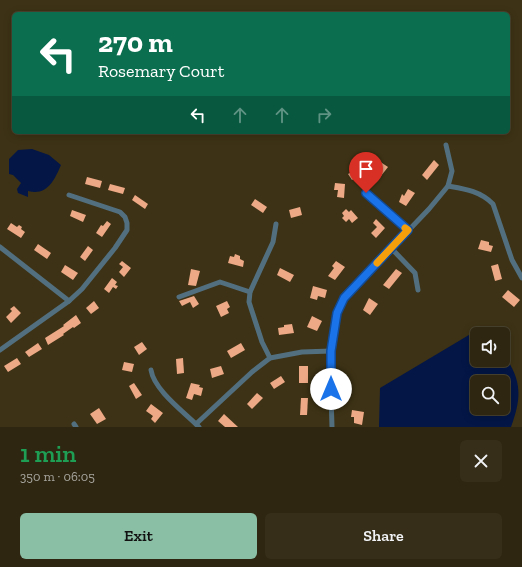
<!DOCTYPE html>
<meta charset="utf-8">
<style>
:root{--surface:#2e2610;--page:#362e19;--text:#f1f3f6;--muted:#a7a59f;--line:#494330;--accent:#8abfa5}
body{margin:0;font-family:"Zilla Slab",serif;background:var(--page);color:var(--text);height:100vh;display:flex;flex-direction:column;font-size:15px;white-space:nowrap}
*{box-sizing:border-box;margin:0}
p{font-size:13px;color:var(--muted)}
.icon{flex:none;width:22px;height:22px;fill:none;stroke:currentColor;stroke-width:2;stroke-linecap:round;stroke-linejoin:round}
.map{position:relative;height:427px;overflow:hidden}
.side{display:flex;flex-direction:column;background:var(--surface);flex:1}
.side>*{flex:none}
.guide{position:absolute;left:12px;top:12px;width:498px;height:122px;border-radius:6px;box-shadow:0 2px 10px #0003,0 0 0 1px var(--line);background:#0b6e4f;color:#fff;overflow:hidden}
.controls{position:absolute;left:470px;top:327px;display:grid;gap:8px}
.controls a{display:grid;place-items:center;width:40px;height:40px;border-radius:6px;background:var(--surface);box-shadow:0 2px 10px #0003,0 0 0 1px var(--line);font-size:20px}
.pin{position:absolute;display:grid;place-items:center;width:34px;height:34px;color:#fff;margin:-41px -17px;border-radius:50% 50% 50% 0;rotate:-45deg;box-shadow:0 0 4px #0007}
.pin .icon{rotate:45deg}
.me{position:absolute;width:44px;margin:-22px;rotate:0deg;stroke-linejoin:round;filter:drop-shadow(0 0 3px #0008)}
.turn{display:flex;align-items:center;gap:14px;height:84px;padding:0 20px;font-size:18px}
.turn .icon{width:52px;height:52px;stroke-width:2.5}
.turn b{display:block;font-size:28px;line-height:34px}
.lanes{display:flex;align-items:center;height:38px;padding:0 20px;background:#0003;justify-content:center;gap:20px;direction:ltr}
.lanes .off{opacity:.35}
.round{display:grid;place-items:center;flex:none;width:42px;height:42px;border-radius:6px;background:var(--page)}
.head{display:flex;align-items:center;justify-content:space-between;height:68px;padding:0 20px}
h1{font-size:24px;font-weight:600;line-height:30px;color:#1e9e55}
.primary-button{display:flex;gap:8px;margin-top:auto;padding:8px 20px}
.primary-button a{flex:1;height:46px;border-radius:6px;background:var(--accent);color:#111;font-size:16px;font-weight:600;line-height:46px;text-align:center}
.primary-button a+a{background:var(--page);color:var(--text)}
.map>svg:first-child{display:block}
</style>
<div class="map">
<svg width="522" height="427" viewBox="0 0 522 427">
<rect width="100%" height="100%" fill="#3d3215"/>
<g fill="#031646" fill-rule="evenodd">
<path d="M32,149L49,155L61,165C54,181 47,196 28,191V197L18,193L17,189L21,183L13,175L9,174V159L18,150Z"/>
<path d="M484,326L490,334H477V360H503V353C522,381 522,396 511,427H379L380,388ZM477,382H503V408H477Z"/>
</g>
<g fill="#eda986">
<polygon points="434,160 439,165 427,180 422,175"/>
<polygon points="379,161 388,167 381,176 373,170"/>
<polygon points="361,167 364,172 352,180 348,174"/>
<polygon points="87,177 102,181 100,188 85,184"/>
<polygon points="335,183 345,184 344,198 337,197 338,190 334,190"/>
<polygon points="110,184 125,188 123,194 108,190"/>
<polygon points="408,189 415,193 406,206 399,202 402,194 404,196"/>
<polygon points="135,195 148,204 145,209 132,200"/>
<polygon points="255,199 267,207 263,213 251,205"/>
<polygon points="300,207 302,215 291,218 289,210"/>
<polygon points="346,209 349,212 351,210 358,218 352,223 349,219 346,222 342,218 344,216 342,213"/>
<polygon points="72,210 86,215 83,222 70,216"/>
<polygon points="376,219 385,228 376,238 371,233 377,227 373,223"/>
<polygon points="107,221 111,224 102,237 96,233 101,225 103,226"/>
<polygon points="11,223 17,227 19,225 22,227 21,229 25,232 21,238 7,229"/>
<polygon points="481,240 489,242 489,245 493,246 491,252 478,249"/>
<polygon points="38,244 51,253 47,259 34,250"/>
<polygon points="88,246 93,250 85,261 80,257"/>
<polygon points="235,254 240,256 240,259 244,261 243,267 228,263 230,256 234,257"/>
<polygon points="122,261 131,268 124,277 119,272 123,267 119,264"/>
<polygon points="336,261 345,267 335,280 328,276 334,268 332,266"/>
<polygon points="498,264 502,279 495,281 491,266"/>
<polygon points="65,265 78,273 73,280 61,272"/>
<polygon points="280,268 294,275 290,282 277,275"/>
<polygon points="191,269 200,271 196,286 188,285"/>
<polygon points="396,269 402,273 389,289 383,285"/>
<polygon points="112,278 117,282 115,285 118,286 116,289 113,287 109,293 104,289"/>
<polygon points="313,286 327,290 325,298 318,296 317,300 310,298"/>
<polygon points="508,290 520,300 514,307 502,297"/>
<polygon points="194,296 199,304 193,308 190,302 182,306 179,301"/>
<polygon points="369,298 378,304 370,315 363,310"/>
<polygon points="94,301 99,308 91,314 86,308"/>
<polygon points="227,301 230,307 227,309 229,313 221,317 216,306"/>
<polygon points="14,306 21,313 11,323 6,317 12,311 10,309"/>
<polygon points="76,315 81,323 74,328 73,327 63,334 64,335 48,345 45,338 64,326 63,325"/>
<polygon points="312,316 322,321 317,331 307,327"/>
<polygon points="292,324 294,333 279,335 278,328 284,327 284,325"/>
<polygon points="142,342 147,349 139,355 134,347"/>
<polygon points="38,343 42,349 29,357 25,352"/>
<polygon points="241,343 245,350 231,358 227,351"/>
<polygon points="17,358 21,364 8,372 4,366"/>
<polygon points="183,358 184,373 177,374 176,359"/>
<polygon points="124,362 134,364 132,372 122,370"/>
<polygon points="221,366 224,374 212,378 210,369"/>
<rect x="299" y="366" width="9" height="17"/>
<polygon points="281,376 285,382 274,389 270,383"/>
<polygon points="134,383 142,395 136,399 129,386"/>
<polygon points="191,383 200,385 199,387 203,388 201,396 194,394 192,400 186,398"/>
<polygon points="257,393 263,398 252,409 247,404"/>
<polygon points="301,398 308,398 307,415 300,415"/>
<polygon points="151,404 163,413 155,423 151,419 153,416 146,411"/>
<polygon points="99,408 106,419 97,424 90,414"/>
<polygon points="352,410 364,412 362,425 354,423 354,417 351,417"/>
<polygon points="224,414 238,427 225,427 218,421"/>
</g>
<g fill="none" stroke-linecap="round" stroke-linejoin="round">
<g stroke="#526f7f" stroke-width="5">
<path d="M448,186C465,189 480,191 493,204L512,260L522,278"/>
<polyline points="366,193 408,230"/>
<polyline points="0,247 69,301"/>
<polyline points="391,248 415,273 418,290"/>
<polyline points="179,297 220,282 250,292"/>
<polyline points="0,350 69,301 82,289 115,248 127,230 127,223 125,217 120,212 69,195"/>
<polyline points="270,358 262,342 249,302 250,292 273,242 276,224"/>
<path d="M151,370C154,390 184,412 199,427"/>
<polyline points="74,424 76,427"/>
<polyline points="196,424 252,372 270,358 302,352 331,351"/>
<path d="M332,427C331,385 326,337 344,298L429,209L448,186L452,171L446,145"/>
</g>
</g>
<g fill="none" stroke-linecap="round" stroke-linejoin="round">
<g stroke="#114b97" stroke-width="10">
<polyline id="route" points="331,389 331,351 337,313 344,298 408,230 366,193"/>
</g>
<use href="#route" stroke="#1a73e8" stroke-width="7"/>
<polyline stroke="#f59e0b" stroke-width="7" points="377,263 408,230 405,228"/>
</g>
</svg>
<div class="controls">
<a><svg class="icon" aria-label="sound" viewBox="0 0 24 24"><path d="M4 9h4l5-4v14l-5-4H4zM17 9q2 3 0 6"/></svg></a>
<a><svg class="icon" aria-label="search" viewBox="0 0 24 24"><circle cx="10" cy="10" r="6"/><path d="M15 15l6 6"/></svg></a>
</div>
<div class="pin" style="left:366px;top:193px;background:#d93025"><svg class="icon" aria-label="arrive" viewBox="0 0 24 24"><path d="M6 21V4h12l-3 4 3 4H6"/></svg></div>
<svg class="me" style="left:331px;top:389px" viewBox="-20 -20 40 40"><circle r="19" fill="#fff"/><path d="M0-13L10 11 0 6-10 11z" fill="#1a73e8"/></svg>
<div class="guide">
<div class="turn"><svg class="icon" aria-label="left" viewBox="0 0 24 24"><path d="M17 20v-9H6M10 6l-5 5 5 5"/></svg><div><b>270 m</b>Rosemary Court</div></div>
<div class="lanes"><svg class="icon" aria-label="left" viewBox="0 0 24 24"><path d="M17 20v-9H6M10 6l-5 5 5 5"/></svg><svg class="icon off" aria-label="ahead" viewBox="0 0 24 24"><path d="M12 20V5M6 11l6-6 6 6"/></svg><svg class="icon off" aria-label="ahead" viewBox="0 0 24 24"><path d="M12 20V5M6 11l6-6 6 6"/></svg><svg class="icon off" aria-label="right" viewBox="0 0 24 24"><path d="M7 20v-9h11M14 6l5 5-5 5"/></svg></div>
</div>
</div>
<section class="side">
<div class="head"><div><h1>1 min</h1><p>350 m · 06:05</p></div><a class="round"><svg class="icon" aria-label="close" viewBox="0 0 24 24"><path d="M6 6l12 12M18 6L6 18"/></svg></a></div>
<div class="primary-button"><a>Exit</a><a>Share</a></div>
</section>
